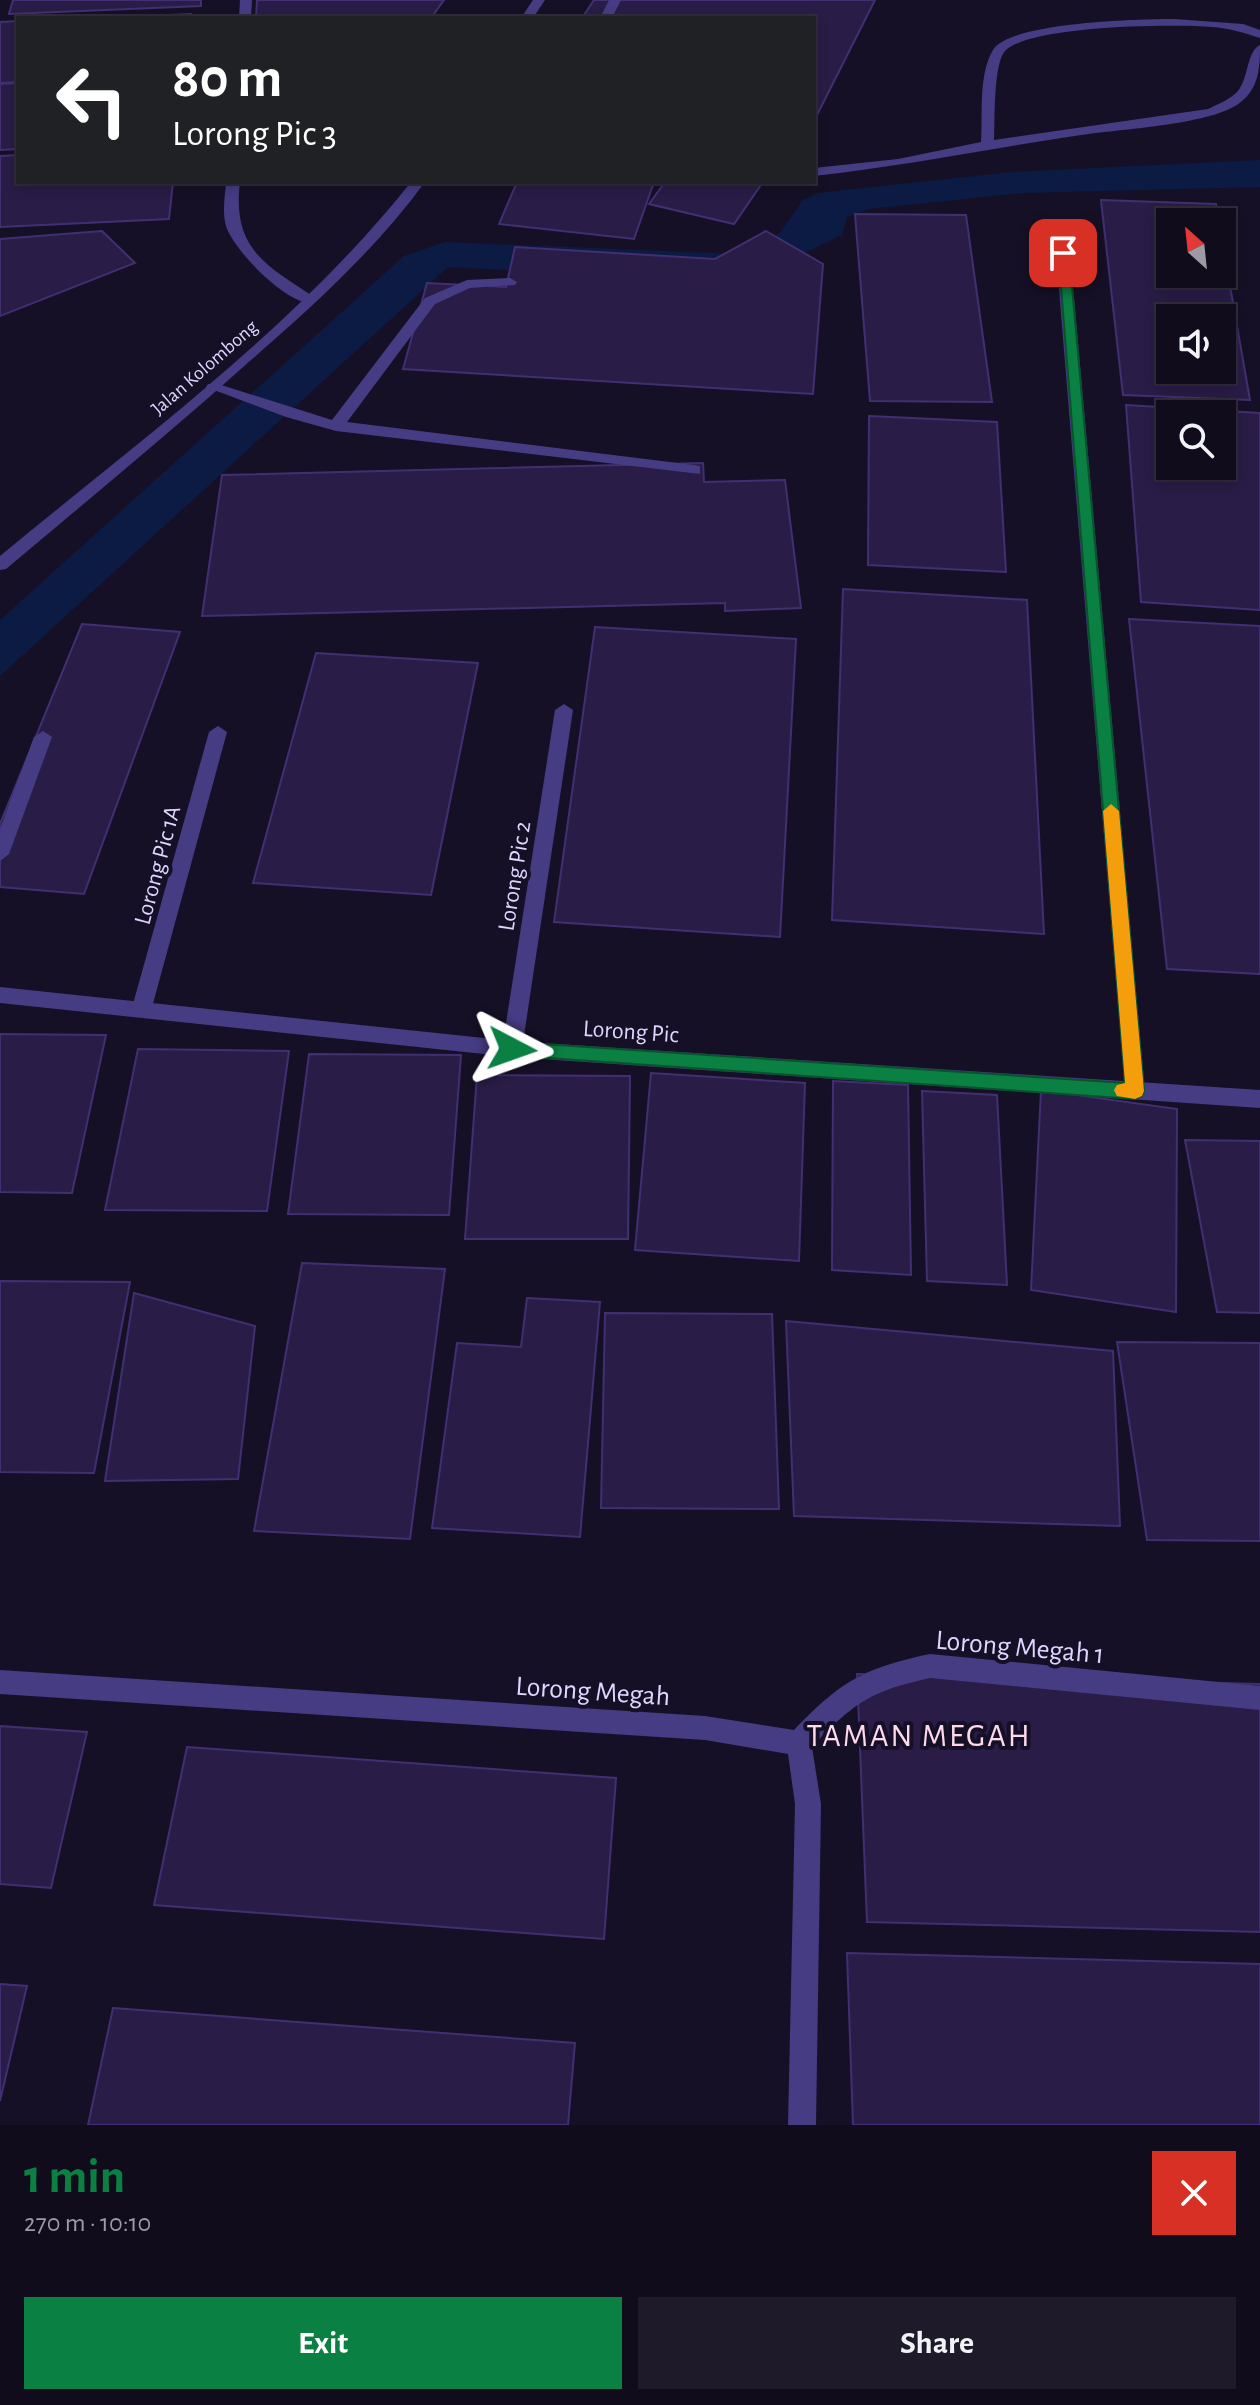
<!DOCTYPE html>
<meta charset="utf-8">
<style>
:root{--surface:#100c1c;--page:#1e1a29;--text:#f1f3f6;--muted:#9c9ba3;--line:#302c3b;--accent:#0b8043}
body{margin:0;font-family:"Alegreya Sans",sans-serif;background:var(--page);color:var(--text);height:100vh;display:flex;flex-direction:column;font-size:30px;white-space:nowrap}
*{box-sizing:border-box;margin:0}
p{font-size:26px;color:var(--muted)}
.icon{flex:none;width:44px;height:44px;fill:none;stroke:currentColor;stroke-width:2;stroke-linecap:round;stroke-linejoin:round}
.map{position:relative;height:2125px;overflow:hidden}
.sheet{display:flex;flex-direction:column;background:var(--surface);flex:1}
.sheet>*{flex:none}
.banner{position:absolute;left:16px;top:16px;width:800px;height:168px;border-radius:0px;box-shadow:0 4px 12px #0003,0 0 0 2px var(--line);background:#202124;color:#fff;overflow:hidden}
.needle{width:52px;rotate:333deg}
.buttons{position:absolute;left:1156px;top:208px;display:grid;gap:16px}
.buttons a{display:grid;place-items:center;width:80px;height:80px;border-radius:0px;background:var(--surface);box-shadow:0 4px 12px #0003,0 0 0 2px var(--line);font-size:40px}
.pin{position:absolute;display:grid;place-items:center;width:68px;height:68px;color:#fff;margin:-34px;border-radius:16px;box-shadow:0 4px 12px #0006}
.me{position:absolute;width:88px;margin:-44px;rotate:94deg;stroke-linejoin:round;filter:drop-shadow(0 0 6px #0008)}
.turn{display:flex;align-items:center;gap:28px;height:168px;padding:0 24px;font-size:36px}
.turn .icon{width:104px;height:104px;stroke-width:2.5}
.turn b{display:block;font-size:56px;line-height:68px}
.round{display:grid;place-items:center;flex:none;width:84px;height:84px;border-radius:0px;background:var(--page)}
.headline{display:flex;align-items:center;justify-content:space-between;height:136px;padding:0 24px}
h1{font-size:48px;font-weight:700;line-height:60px;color:var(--accent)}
.primary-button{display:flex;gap:16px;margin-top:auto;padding:16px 24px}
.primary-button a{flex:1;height:92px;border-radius:0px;background:var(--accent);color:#fff;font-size:32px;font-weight:700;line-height:92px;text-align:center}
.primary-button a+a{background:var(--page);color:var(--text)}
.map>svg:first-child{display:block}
</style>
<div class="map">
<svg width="1260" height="2125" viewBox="0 0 1260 2125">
<rect width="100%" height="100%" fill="#161026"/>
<polygon fill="#0c1b43" points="1260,160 1260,187 1024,193 868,209 847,217 842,235 743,282 448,267 0,676 0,620 404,256 445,242 738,254 780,233 803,200 817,193 1012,172"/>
<g fill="#291c46" stroke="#422f72" stroke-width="2" fill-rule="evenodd">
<polygon points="13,0 201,0 201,6 9,14"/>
<polygon points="257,0 444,0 431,18 256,18"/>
<polygon points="594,0 875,0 814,121 814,18 582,18"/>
<polygon points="191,14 190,18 100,18"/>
<polygon points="18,21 18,82 0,83 0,22"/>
<polygon points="18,83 18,149 0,150 0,84"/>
<polygon points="18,155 18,182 173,182 169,219 0,227 0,156"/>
<polygon points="517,182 654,182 634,239 499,224"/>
<polygon points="665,182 763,182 734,224 649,204"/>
<path d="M1101,200L1216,204L1219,222H1170V274H1222V240L1250,400L1123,395ZM1170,318H1222V370H1170Z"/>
<polygon points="855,214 966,215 992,402 870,401"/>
<polygon points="102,231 135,263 0,316 0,239"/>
<polygon points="766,231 823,264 813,394 403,369 427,283 506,287 515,247 715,259"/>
<path d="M1126,405L1260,413V610L1141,602ZM1170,414H1222V466H1170Z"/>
<polygon points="869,416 997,422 1006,572 868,565"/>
<polygon points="703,463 704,482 785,480 801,608 725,611 725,603 202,616 222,475"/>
<polygon points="843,589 1027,600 1044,934 832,920"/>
<polygon points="1129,619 1260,626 1260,974 1167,969"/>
<polygon points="82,624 180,632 84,894 0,887 0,824"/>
<polygon points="595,627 796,639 780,937 554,922"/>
<polygon points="316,653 478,663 431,895 253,883"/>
<polygon points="0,1034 106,1035 72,1193 0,1192"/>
<polygon points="138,1049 289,1051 267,1211 105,1210"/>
<polygon points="309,1054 461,1055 449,1215 288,1214"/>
<polygon points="651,1073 805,1083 799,1261 635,1250"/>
<polygon points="477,1075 630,1076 628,1239 465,1239"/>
<polygon points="833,1081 908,1085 911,1275 832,1270"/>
<polygon points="1041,1090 1177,1109 1176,1312 1031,1290"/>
<polygon points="922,1091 997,1095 1007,1285 927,1281"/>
<polygon points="1185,1140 1260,1141 1260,1313 1217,1312"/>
<polygon points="302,1263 445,1269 410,1539 254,1531"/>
<polygon points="0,1281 130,1282 94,1473 0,1472"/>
<polygon points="134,1293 255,1326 238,1479 105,1481"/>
<polygon points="527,1298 600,1302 580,1537 432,1528 457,1343 521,1347"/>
<polygon points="605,1313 772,1314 779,1509 601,1508"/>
<polygon points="786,1321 1113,1351 1120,1526 794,1516"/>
<polygon points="1117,1342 1260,1343 1260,1541 1147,1540"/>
<polygon points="857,1674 1260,1684 1260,1932 867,1922"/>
<polygon points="0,1726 87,1732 51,1888 0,1884"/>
<polygon points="187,1747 616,1778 604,1939 154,1905"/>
<polygon points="847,1953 1260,1964 1260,2125 853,2125"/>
<polygon points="0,1984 27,1986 0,2101"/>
<polygon points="113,2008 575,2043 568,2125 88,2125"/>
</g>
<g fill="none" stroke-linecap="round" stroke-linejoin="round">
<g fill="#453c84" fill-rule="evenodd">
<polygon points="609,0 621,0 612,18 600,18"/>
<path d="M1174,19L1243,24L1260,30V38C1244,33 1229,28 1212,27C1173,24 1035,25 1006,50C993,61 995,122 994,140L1208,109C1218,104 1229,100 1237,92C1249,79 1246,52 1260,45C1260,69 1259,90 1237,105C1205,125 1121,129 1081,135C992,148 904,166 814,176V168L898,159L981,142C983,115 978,75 993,50C1010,22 1140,19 1174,19Z"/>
<polygon points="510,278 517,282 515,285 470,288 435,304 347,422 694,465 700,466 700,474 336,431 286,417 206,387 208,384 218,384 332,420 425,298 467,280"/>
</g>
<g fill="#453c84" fill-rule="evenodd">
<polygon points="240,0 252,0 251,18 239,18"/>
<path d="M226,182H240C232,248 264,264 314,297V303C289,307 233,250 226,226C222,212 225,197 226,182Z"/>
<polygon points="1063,249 1070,253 1145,1091 1142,1097 1135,1099 1128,1097 1125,1091 1056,253"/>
<polygon points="564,704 573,710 522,1049 519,1055 512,1057 505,1055 502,1049 555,710"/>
<polygon points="218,726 227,732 151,1011 148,1017 134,1017 131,1011 209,732"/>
<polygon points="43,731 52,737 9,854 0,861 0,829 34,737"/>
<path d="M930,1654L1260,1686V1710L930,1678C870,1691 854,1703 812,1747L821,1804L816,2125H788L795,1804L788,1754L705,1740L0,1694V1670L705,1716L794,1730C841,1681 864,1668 930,1654Z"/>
</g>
<g fill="#453c84" fill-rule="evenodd">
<polygon points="533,0 545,0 533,18 521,18"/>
<path d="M411,182H425C376,249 313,306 251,360C171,432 88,500 6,569L0,570V556C140,440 298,325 411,182Z"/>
<polygon points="0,987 512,1041 1260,1090 1260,1108 512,1057 0,1003"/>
</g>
</g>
<polygon fill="#0b8043" stroke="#07532c" stroke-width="2" points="1058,250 1069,253 1144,1091 1142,1096 1135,1099 506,1055 503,1049 506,1044 512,1042 1125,1083"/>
<polygon fill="#f59e0b" points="1111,804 1119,811 1144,1091 1142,1096 1135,1099 1117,1096 1114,1090 1117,1085 1125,1083 1103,811"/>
<g text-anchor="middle" stroke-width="8" stroke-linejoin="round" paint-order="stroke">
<g font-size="20" fill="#ded6fe" stroke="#161026">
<text transform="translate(204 367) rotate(-41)" y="7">Jalan Kolombong</text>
</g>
<g font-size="24" fill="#ded6fe" stroke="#161026">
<text transform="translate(157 865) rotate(-75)" y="8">Lorong Pic 1A</text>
<text transform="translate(514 876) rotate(-81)" y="8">Lorong Pic 2</text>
<text transform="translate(631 1031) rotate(4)" y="8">Lorong Pic</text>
</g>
<g font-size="28" fill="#ded6fe" stroke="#161026">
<text transform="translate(1020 1646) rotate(5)" y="10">Lorong Megah 1</text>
<text transform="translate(593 1690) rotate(4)" y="10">Lorong Megah</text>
</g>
<g font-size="32" letter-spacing="2" fill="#fed8ed" stroke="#161026">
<text x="919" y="1746">TAMAN MEGAH</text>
</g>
</g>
</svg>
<div class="buttons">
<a><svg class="needle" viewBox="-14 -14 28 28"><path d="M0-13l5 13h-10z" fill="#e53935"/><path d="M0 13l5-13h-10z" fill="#9c9ba3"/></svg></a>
<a><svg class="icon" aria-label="sound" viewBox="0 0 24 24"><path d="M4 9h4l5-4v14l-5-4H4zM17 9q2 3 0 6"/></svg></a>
<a><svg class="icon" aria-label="search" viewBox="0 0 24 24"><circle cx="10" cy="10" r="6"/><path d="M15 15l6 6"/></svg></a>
</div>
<div class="pin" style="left:1063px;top:253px;background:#d93025"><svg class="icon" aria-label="arrive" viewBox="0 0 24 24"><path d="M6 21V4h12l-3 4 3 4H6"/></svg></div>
<svg class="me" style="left:512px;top:1049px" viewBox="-20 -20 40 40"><path d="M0-17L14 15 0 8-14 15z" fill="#0b8043" stroke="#fff" stroke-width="4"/></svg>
<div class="banner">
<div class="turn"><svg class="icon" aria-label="left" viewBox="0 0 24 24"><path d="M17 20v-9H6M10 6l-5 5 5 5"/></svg><div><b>80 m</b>Lorong Pic 3</div></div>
</div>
</div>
<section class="sheet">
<div class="headline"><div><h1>1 min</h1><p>270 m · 10:10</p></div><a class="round" style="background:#d93025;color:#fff"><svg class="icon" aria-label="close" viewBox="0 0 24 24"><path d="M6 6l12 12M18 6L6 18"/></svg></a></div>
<div class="primary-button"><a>Exit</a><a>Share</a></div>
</section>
